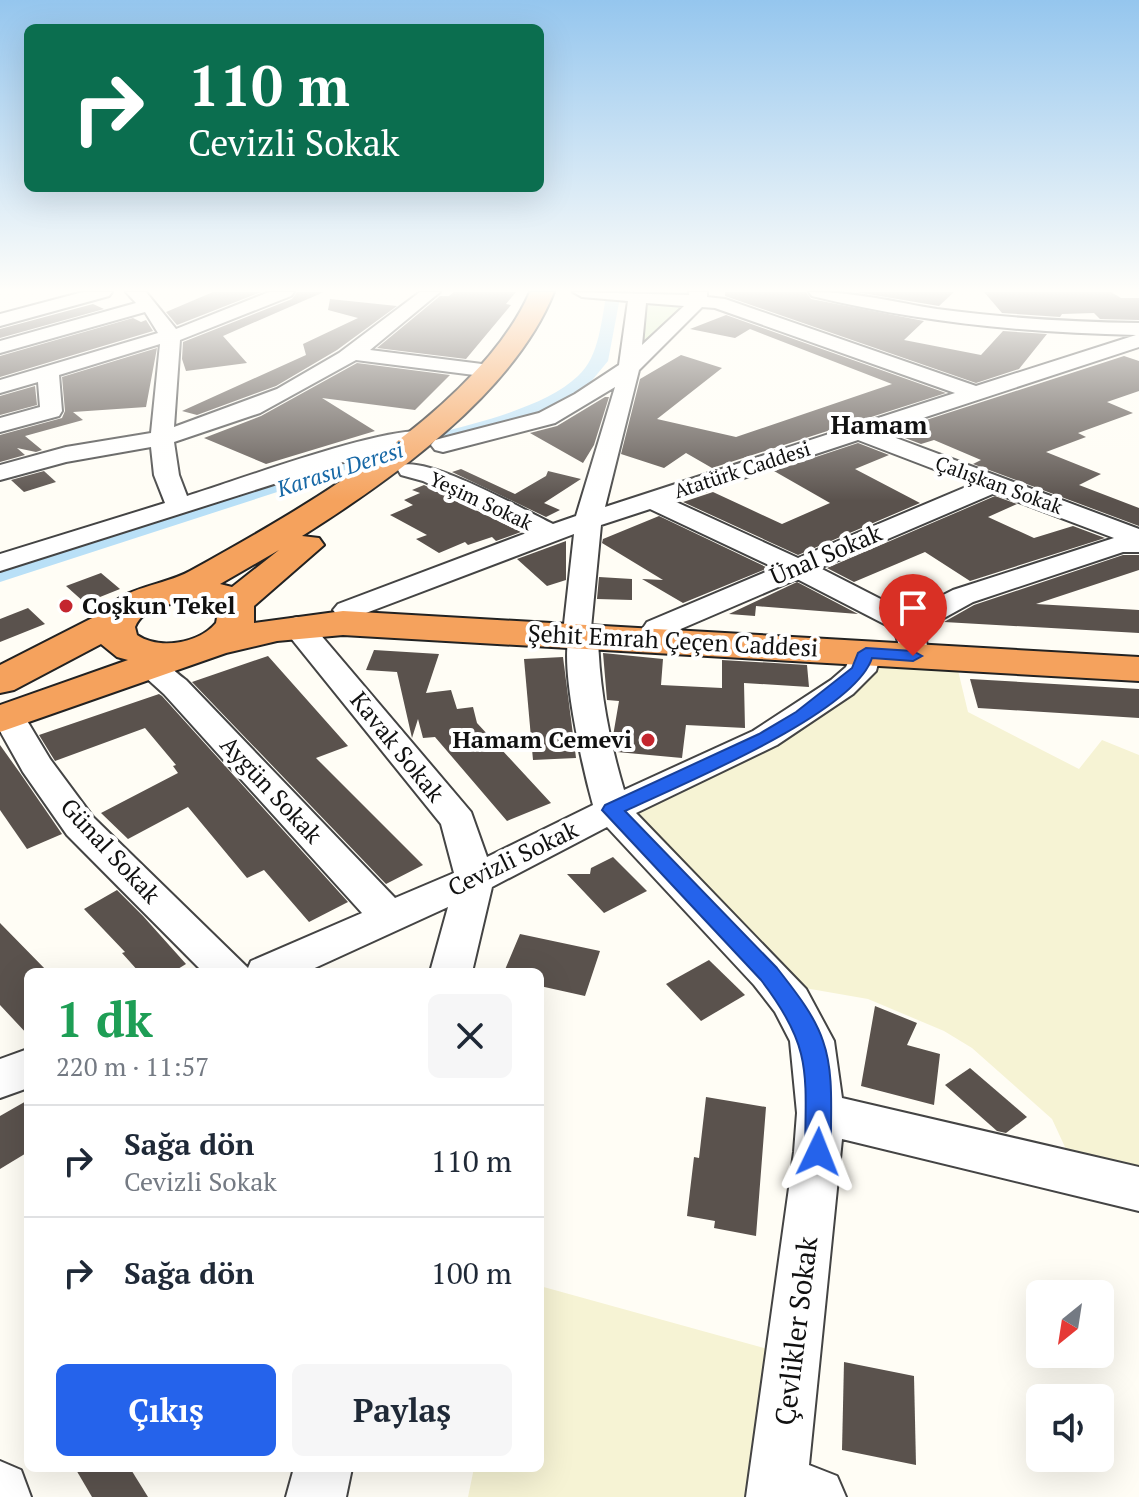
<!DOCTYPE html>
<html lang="tr">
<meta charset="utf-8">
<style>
:root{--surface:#fff;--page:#f6f6f7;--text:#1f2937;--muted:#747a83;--line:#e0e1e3;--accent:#2563eb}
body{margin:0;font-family:"PT Serif",serif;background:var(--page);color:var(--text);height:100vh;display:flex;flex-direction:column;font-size:30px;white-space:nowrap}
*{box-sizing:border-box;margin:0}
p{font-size:26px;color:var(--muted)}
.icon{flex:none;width:44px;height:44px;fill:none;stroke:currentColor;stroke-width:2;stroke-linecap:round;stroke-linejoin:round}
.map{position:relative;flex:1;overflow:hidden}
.side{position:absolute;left:24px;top:968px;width:520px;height:504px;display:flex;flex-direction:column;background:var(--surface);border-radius:12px;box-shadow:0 8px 32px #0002}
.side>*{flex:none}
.top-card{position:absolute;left:24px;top:24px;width:520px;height:168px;border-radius:12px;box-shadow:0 8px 32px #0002;background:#0b6e4f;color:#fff;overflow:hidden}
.needle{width:52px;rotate:210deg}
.buttons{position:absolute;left:1026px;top:1280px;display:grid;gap:16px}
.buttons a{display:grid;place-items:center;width:88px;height:88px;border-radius:12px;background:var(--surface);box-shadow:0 8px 32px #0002;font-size:40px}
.pin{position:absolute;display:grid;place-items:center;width:68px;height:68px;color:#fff;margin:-82px -34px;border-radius:50% 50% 50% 0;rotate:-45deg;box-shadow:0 0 8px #0007}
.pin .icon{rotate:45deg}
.me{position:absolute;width:88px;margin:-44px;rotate:2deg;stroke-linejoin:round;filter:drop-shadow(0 0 6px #0008)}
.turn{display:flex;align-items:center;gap:28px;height:168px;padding:0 32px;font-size:36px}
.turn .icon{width:104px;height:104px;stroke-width:2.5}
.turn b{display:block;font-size:56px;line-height:68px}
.round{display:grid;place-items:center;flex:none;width:84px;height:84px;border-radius:12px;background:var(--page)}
.overview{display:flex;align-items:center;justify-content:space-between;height:136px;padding:0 32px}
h1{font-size:48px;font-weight:700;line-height:60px;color:#1e9e55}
.button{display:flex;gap:16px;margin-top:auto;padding:16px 32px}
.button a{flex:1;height:92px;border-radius:12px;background:var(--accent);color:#fff;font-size:32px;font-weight:700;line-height:92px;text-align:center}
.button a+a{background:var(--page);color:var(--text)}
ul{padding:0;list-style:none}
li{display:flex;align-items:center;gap:24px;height:112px;padding:0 32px;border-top:2px solid var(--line)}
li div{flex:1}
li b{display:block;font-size:30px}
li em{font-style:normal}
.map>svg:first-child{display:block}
</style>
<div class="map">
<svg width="1139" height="1497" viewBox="0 0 1139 1497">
<rect width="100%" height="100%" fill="#fffdf5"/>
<g fill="#f6f3d4">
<polygon points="866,653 955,658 968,712 1079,769 1102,740 1139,755 1139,1189 1078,1175 1052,1119 972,1048 944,1031 868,999 776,983 612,810 765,738"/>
<polygon points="540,1286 793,1356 776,1497 468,1497 474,1468 540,1468"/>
</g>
<polygon fill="#d5ebbd" points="638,292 698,292 698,300 629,368"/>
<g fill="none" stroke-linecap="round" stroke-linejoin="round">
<path fill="#b9e0f7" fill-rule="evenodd" d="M607,292H621L608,361L589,384L556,406L513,422L376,460L0,582V569C121,530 241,489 363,452C422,434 534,418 578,376C600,356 601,320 607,292Z"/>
</g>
<g fill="#5a524d">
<polygon points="213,292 261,292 177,325 166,312"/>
<polygon points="297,292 324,292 223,336 247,363 186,371 182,359 183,342 292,299"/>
<polygon points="454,292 516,292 506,304 511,305 466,359 377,348 440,296 449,296"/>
<polygon points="725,292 806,292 811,299 924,321 904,340 981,355 1003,331 1047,334 1019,369 976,383 725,296"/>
<polygon points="856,292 954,292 939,306"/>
<polygon points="984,292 1111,292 1121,298 1139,298 1139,320 1100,319 1094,313 1062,314 1060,317 1002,313"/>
<polygon points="330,299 397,306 337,350 276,386 197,415 182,411 306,355 303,344 358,318 328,310"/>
<polygon points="93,304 104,309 0,338 0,329"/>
<polygon points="726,315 946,393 712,468 686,453 664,468 621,454 640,379 681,355 722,368 657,419 736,437 892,384 750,329 735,338 690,329"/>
<polygon points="133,318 141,322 146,320 153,331 0,377 0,356"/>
<polygon points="157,348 146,407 73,412 83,420 25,436 42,450 36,452 17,448 25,455 0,462 0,435 62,418 65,411 62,377"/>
<polygon points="1124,356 1139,361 1139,391 1107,402 1133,413 1078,433 1086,437 1046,452 1101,474 1079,485 1139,508 1139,526 973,464 981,460 934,440 921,444 889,432"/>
<polygon points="357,363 450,375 415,410 322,398 375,431 266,464 204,438 261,416"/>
<polygon points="35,386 37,405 0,415 0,396"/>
<polygon points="605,397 609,397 594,445 583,463 530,433 557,426"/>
<polygon points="858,443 889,455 855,469 920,503 798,555 683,502 713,492 782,524 830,503 774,471"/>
<polygon points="461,469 515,494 546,476 548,471 581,479 544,503 560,510 546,517 452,472"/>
<polygon points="44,471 56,482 24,492 11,480"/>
<polygon points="424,485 521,532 496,541 492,537 468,545 465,542 439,553 416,539 427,535 390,515 413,505 404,500 420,493 412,490"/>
<polygon points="995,496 1017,504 988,517 1034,538 1073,526 1105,538 970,581 925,552 854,582 827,568"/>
<polygon points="659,516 768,568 683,603 642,579 663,580 602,543 603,539"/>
<polygon points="566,541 566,580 547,586 517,559"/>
<polygon points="1123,555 1139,555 1139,570 1036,604 1139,610 1139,633 944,622 974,605"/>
<polygon points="101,573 120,589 85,603 66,586"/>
<polygon points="599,577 632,579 632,600 597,599"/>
<polygon points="797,582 858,614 756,606 755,616 729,614"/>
<polygon points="28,608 45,624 0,642 0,619"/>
<polygon points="374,650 439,654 426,693 451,690 457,709 473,707 477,723 551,803 507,821 435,737 423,738 418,719 412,738 397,672 366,670"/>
<polygon points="603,653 663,659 661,685 722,688 722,660 807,665 809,687 744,683 745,728 686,725 682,758 617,752 613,736 619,701 607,700"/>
<polygon points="268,656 348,746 316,758 423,865 386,884 192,682"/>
<polygon points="563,657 576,758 533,760 524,659"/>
<polygon points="970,679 1139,689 1139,718 978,708"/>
<polygon points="159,694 162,696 348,902 309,922 264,870 247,878 188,807 128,839 101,813 178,773 173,766 176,765 145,728 55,761 39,735"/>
<polygon points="0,745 20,773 62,834 27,849 0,810"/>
<polygon points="613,857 647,891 604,913 567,874 590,874 591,868"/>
<polygon points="117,890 143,916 186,964 173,972 139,972 122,953 125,952 84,909"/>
<polygon points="0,923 48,972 28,972 28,1035 0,1005"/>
<polygon points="520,934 600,951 585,996 540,986 540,972 504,972"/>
<polygon points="709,960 745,995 701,1021 666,984"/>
<polygon points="875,1006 917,1023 907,1045 940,1054 934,1105 861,1086"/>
<polygon points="970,1068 1027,1117 1006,1133 997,1131 945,1085"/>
<polygon points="706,1097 766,1107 756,1236 714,1228 715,1221 687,1216 694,1157 699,1158"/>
<polygon points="28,1100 28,1152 0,1169 0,1116"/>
<polygon points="844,1362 914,1376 916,1465 842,1450"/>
<polygon points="75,1468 130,1468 148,1497 92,1497"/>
</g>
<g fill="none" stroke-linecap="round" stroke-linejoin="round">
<g stroke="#444" stroke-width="4">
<g id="minor">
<polygon points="83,292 112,292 109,296 0,326 0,314"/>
<path d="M126,292H146L176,329L269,292H294L291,296L180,340L174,427L277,389L339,353L420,292H440L370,350L490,365L500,371L490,377L356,360L260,413L174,442L179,475L187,496C233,482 391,423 429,432L433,437L429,442L378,451L0,571V554L165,503L154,475L151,447L66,462L0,480V465L66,447L151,433L160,344L59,375L62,411L59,416L0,432V418L40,407L38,382L0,393V380L158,333L145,312L0,353V341L136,303Z"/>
<path d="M573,292L689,295V292H707V297L725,299L976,386L1136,335C1027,333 918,322 812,296L809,292C852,291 894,302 937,309C1004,318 1071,322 1139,323V347L880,432L1139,529V552H1123L973,602L924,629L927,646L923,652L912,655L901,652L894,629L797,579L669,634L658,637L647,634L643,628L647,622L775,568L650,509L601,525L591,628L598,635C599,687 609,740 624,790L753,731L831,680L846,667L855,646L866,644L877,646L881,653L876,671L853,694L777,745L636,813L806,989L834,1041L842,1098L1139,1167V1211L842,1139L809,1465L837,1476L846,1497H746L794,1152L797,1113L790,1041L775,1012L754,985L607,827L492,887L472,972H430L448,907L306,972H203L67,835L23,772L0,731V708L20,709L50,759L93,817L248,968L251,961L362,913L164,694L133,666L138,659C159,654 170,668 186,680L395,898L454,873L441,824L286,632L282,626L286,620L297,617L308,620L471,812L487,857L593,805C584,773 557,658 571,631L564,624L574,534L358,616L348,619L338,616L333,610L338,604L529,532L423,481L401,475L398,470L401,465C431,457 522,509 553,524L576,516L615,387L555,423L443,452L435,450L431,445L435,440L539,413L575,394L619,365L628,301L582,297ZM646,303L684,306L642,345ZM702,307L715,308L955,393L605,507L639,370ZM858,440L973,484L798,558L674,501ZM995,493L1114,538L953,590L908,613L820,568Z"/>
<polygon points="28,1049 28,1088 0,1098 0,1059"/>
<polygon points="0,1461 21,1470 31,1497 0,1497"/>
<polygon points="294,1468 352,1468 346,1497 286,1497"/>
</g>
</g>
<g stroke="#222" stroke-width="4">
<path id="highway" d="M530,292H554C514,393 391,480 302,536L319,538L324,545L254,606V623L343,611L1139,657V681L343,635L277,641L226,653L0,732V705L128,660L117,657L101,644L14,690L0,693V665L104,612C124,586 163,586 190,571C300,510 478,410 530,292ZM279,550L232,587L220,584ZM198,601L207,603L218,612L216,623C198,644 159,650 137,635L135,627C144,605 177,602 198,601Z"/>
</g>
<use href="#minor" fill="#fff" fill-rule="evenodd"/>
<use href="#highway" fill="#f5a25d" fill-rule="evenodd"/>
</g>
<linearGradient id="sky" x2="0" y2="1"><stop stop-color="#95c6ee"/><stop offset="0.58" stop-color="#fffefa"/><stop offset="1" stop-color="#fffefa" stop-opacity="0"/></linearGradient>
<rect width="1139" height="501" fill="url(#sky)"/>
<path fill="#2563eb" stroke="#184099" stroke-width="2" d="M866,648L913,651L922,656L913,661L872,658C854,714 680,785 625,811L777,968C794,990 814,1014 823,1041C835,1075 830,1116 831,1152L827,1160L818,1163L809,1160L805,1152C806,1072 812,1046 761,980L602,810L605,805L759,734L796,712L852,668L858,653Z"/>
<g fill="#c4262e" stroke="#fff" stroke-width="3">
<circle cx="66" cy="606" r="8"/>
<circle cx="648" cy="740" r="8"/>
</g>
<g text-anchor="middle" stroke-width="8" stroke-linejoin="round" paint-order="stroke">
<g font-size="20" fill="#111" stroke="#fff">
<text transform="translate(742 470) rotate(-18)" y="7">Atatürk Caddesi</text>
<text transform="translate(999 485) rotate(20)" y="7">Çalışkan Sokak</text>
<text transform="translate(481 501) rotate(25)" y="7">Yeşim Sokak</text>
</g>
<g font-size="22" font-style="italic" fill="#1768a6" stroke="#fff">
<text transform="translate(340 469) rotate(-18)" y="8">Karasu Deresi</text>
</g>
<g font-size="24" fill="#111" stroke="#fff">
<text transform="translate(826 555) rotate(-23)" y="8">Ünal Sokak</text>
<text transform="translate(673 641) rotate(3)" y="8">Şehit Emrah Çeçen Caddesi</text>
<text transform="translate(397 747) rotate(51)" y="8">Kavak Sokak</text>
<text transform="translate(271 790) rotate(47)" y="8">Aygün Sokak</text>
<text transform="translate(110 851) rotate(47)" y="8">Günal Sokak</text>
<text transform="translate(513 859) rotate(-26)" y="8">Cevizli Sokak</text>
</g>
<g font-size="24" font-weight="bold" fill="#111" stroke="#fff" text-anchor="start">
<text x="82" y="614">Coşkun Tekel</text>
<text x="632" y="748" text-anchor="end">Hamam Cemevi</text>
</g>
<g font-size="26" font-weight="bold" fill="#111" stroke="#fff">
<text x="879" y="434">Hamam</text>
</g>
<g font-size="28" fill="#111" stroke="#fff">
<text transform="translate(796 1331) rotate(-83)" y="10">Çevlikler Sokak</text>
</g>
</g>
</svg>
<div class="buttons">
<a><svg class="needle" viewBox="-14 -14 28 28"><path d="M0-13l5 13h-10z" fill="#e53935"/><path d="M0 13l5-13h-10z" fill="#747a83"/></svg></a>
<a><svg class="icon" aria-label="sound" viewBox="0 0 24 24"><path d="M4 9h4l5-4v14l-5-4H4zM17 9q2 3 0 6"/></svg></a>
</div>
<div class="pin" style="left:913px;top:656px;background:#d93025"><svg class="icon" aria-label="arrive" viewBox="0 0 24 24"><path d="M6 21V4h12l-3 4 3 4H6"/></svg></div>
<svg class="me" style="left:818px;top:1152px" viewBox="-20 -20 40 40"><path d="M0-17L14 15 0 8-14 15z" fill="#2563eb" stroke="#fff" stroke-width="4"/></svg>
<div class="top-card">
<div class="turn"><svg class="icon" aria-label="right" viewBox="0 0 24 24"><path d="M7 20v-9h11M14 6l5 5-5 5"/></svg><div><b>110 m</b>Cevizli Sokak</div></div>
</div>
<section class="side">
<div class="overview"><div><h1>1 dk</h1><p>220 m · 11:57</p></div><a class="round"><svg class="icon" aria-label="close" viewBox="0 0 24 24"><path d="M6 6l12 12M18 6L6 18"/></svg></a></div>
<ul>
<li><svg class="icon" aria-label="right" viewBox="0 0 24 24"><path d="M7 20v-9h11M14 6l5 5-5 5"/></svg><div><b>Sağa dön</b><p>Cevizli Sokak</p></div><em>110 m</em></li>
<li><svg class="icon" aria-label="right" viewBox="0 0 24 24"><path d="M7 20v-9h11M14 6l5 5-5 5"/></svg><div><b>Sağa dön</b></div><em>100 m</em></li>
</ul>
<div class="button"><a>Çıkış</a><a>Paylaş</a></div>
</section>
</div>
